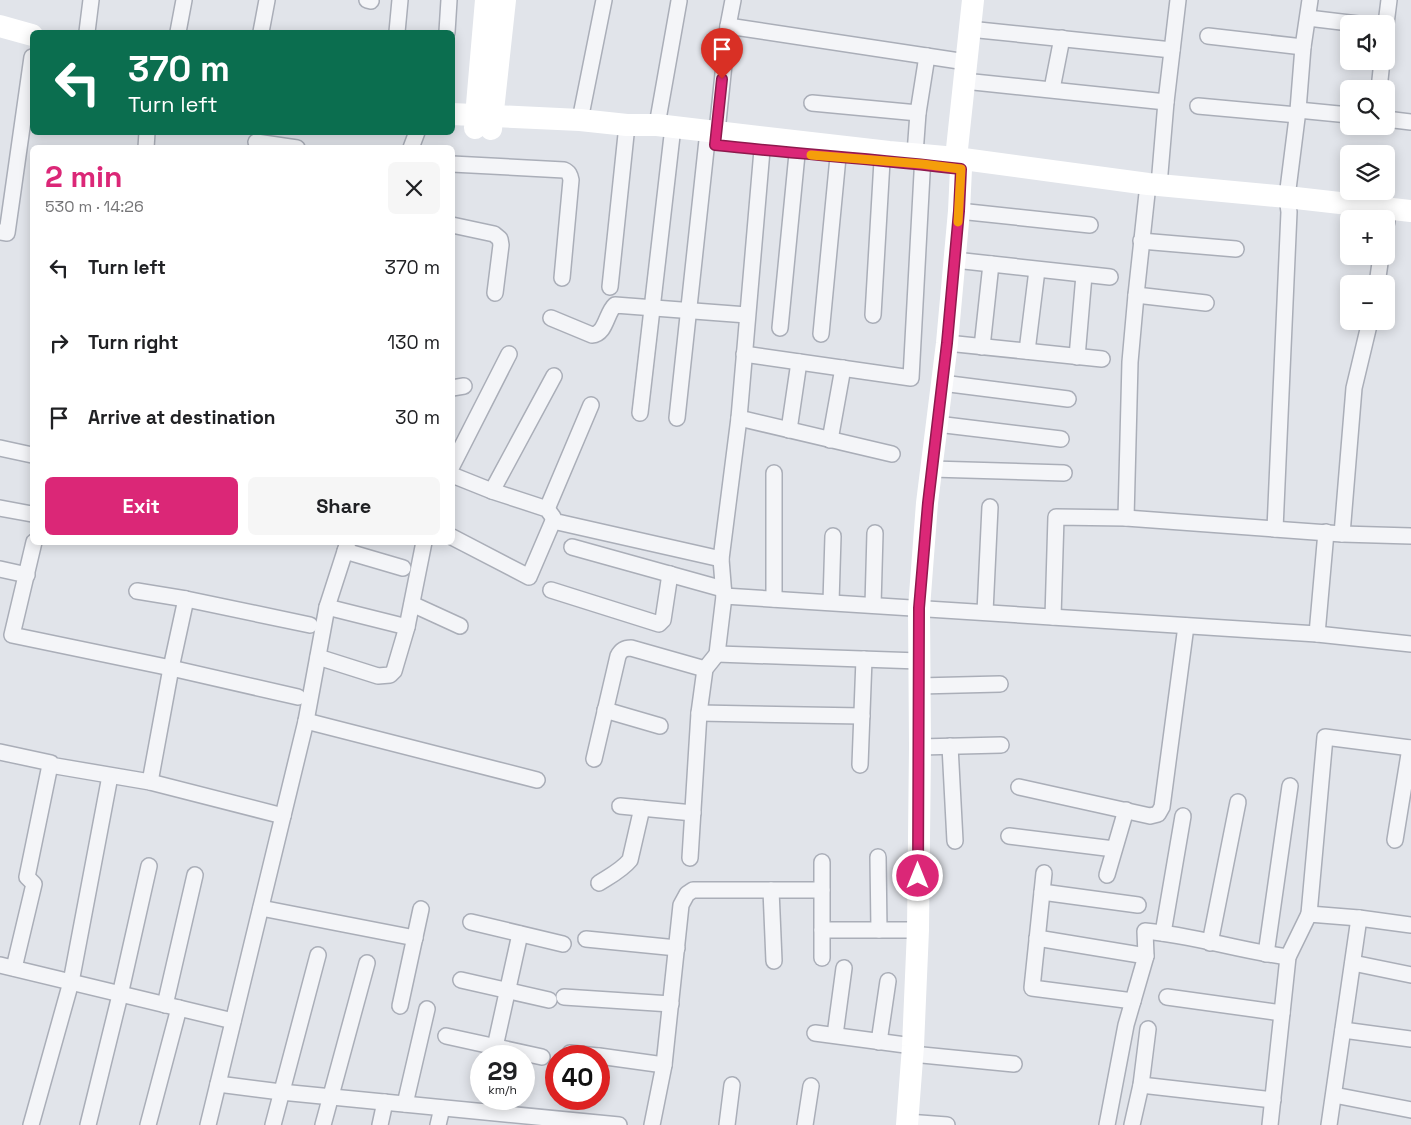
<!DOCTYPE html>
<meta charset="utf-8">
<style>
:root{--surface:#fff;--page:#f6f6f6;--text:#202124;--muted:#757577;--accent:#db2777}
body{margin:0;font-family:"Space Grotesk",sans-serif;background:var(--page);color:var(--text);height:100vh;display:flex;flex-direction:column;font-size:19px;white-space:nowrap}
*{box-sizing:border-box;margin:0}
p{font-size:16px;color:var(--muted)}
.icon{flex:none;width:28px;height:28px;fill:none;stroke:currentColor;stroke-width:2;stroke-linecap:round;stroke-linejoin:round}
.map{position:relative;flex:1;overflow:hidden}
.sheet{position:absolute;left:30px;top:145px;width:425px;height:400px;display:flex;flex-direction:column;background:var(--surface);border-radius:8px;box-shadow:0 2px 12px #0003}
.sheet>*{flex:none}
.guide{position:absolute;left:30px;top:30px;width:425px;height:105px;border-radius:8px;box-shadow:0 2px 12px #0003;background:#0b6e4f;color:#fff;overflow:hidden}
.controls{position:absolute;left:1340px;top:15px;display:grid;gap:10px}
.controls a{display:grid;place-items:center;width:55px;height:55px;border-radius:8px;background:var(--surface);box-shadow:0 2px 12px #0003;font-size:25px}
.speed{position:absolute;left:470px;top:1045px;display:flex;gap:10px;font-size:25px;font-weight:700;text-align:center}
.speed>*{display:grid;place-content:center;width:65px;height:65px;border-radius:50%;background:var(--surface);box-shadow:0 2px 12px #0003;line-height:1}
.speed small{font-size:12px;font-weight:400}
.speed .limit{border:8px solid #d22;background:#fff;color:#111}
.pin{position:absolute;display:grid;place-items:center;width:42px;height:42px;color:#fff;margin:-51px -21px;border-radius:50% 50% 50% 0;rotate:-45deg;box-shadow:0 0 5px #0007}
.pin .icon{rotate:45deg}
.me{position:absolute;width:55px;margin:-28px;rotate:0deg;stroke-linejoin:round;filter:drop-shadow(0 0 4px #0008)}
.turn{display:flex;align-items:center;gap:18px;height:105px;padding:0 15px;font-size:22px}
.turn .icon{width:65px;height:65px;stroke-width:2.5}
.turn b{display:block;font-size:35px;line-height:42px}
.round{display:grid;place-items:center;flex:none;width:52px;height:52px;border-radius:8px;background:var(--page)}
.overview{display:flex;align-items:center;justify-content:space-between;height:85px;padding:0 15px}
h1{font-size:30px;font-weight:800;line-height:38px;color:var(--accent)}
.action{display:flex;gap:10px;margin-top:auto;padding:10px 15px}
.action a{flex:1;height:58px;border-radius:8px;background:var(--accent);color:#fff;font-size:20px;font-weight:800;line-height:58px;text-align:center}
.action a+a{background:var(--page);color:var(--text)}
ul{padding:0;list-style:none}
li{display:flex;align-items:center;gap:15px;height:75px;padding:0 15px}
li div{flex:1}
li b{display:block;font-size:19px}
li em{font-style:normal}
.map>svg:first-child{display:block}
</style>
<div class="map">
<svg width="1411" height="1125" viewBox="0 0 1411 1125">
<rect width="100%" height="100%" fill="#e1e4ea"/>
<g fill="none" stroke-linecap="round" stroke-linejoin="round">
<g stroke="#aaaeb8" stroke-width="18">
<g id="street">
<polyline points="367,0 371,1"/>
<polyline points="1308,18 1358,24"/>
<polyline points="1386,24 1389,0"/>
<polyline points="728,26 966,62"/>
<polyline points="969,29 1172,50"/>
<polyline points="87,32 91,0"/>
<polyline points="178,32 184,0"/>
<polyline points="261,32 267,0"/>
<polyline points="397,32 400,0"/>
<polyline points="447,32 449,0"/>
<polyline points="1208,36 1303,47"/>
<polyline points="964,81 1166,102"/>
<polyline points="1052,89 1062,38"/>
<polyline points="1379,89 1382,61"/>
<polyline points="812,103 918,113"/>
<polyline points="1198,106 1297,115"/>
<polyline points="1298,110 1349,115"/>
<polyline points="1386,119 1411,122"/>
<polyline points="580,120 604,0"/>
<polyline points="657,125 679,1"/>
<polyline points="716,141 728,26 733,0"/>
<polyline points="256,142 297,148"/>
<polyline points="146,148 147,132"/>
<polyline points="411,148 417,132"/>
<polyline points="915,154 918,113 927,56"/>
<path d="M452,164L564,170C569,172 570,175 571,180L562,278"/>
<polyline points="1159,185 1166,102 1178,0"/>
<polyline points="959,211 1090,225"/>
<polyline points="452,225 494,234 500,239 501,245 495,293"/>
<polyline points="1386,225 1387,221"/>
<polyline points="0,232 7,233 32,57"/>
<polyline points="1141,241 1236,249"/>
<polyline points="955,260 1110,277"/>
<polyline points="1377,284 1381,256"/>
<polyline points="610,287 627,125"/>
<polyline points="1136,295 1206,303"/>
<polyline points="873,315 882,161"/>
<path d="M551,318L592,335C606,334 606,313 615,305L747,315"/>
<polyline points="780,328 797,154"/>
<polyline points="821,334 838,157"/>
<polyline points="947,343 1102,359"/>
<polyline points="982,347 991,264"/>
<polyline points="1027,351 1037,270"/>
<polyline points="744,354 911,378 923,155"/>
<polyline points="1077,357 1084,275"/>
<polyline points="942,383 1068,399"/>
<polyline points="452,388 464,386"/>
<polyline points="640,413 673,127"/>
<polyline points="677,418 708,131"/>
<polyline points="739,418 892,454"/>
<polyline points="937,424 1061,439"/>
<polyline points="789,430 799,362"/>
<polyline points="830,440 843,368"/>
<polyline points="0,448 32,455"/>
<polyline points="452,466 509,354"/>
<polyline points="932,469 1064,473"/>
<polyline points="774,473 774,599"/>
<polyline points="452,475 492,491 547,509 553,517 553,521 721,559"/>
<polyline points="492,491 554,376"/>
<polyline points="0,508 32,514"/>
<polyline points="547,509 591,405"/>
<polyline points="1126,518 1130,362 1136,295 1148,184"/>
<polyline points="1275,529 1289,212 1287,197 1298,110 1303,47 1310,0"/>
<polyline points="1342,534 1354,388 1370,321"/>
<polyline points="452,537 529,577 553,521"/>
<polyline points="34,542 12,635 171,668 298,697"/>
<polyline points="572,547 723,589"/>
<polyline points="345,551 403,568"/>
<polyline points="0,569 27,575"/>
<polyline points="551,590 659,624 663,620 670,574"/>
<polyline points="137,591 186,599 310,625"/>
<polyline points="724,596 1317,634 1411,644"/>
<polyline points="831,602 833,536"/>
<polyline points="412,604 460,626"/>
<polyline points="873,605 875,533"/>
<polyline points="327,607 407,627"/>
<polyline points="985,612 990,507"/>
<polyline points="1053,617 1056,517 1126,518 1342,534 1411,536"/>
<polyline points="1317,634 1326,532"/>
<polyline points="717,654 919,661"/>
<polyline points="318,657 378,676 390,675 394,671 407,627 424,542"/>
<polyline points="919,686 1000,684"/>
<polyline points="605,710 660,726"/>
<polyline points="699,713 862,716"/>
<polyline points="306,721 537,780"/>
<polyline points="950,746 955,841"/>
<polyline points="920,747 1001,745"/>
<polyline points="0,752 51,763 50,765 150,782 283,816"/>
<path d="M594,759L618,656C621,650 624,648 631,648L705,669"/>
<polyline points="860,765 864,659"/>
<polyline points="150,782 171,668 186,599"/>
<polyline points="1019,787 1150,816 1158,814 1162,807 1186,626"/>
<polyline points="620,806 693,813"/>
<polyline points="1009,836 1114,849"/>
<polyline points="1395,840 1410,748"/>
<polyline points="878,857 879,930"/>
<polyline points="690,858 699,713 705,669 717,654 724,596 721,559 739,418 762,150"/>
<polyline points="822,862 822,958"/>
<polyline points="1044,873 1032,988 1133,1001"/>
<polyline points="1107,875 1126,810"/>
<path d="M599,883C610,876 622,870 630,860L642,808"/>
<polyline points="771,890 774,961"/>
<polyline points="1042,892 1138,905"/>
<polyline points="261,908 415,938"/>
<polyline points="1309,914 1325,737 1411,748"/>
<polyline points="471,922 563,944"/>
<polyline points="822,930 918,930"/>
<polyline points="1163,933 1183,816"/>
<polyline points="1037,938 1146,956"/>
<polyline points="586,939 677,948"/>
<polyline points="1210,943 1238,802"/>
<polyline points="1266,954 1290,786"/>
<polyline points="1353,963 1411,975"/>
<polyline points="0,965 233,1021"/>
<polyline points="14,968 34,884 27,877 50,765"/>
<polyline points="461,980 549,1000"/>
<polyline points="564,997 671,1004"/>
<polyline points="1167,997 1282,1013"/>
<polyline points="165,1005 195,875"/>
<polyline points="400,1006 421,909"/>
<polyline points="1343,1030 1411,1039"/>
<polyline points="815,1033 913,1046"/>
<polyline points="835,1035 844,968"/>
<polyline points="446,1036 542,1057"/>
<polyline points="879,1042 888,981"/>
<polyline points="570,1053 598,1056"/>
<polyline points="912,1054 1014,1064"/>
<polyline points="493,1056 520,934"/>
<polyline points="599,1056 664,1065"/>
<polyline points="218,1084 281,1092 619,1125"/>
<polyline points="1141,1085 1273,1100"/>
<polyline points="1334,1095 1411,1110"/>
<polyline points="405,1104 427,1009"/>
<polyline points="907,1122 947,1125"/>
<polyline points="31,1125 71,982 110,776"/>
<polyline points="88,1125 120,995 149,866"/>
<polyline points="148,1125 179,1008"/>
<polyline points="208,1125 306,721 327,607 348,542"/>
<polyline points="273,1125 318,955"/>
<polyline points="323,1125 367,963"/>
<polyline points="380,1125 385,1102"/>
<polyline points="438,1125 442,1108"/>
<polyline points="652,1125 664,1065 681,905 687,894 693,890 822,890"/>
<polyline points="727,1125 732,1085"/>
<polyline points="805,1125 811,1086"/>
<path d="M1107,1125L1126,1025L1146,956L1145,931C1193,935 1240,951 1288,957"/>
<polyline points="1132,1125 1141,1085 1148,1029"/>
<polyline points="1270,1125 1288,957 1309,914 1359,918 1411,925"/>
<polyline points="1329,1125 1359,918"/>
</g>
</g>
<use href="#street" stroke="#f4f5f8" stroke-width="15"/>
<g stroke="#fff" stroke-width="22">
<polyline points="0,26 32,35"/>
<polyline points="452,114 580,120 627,125 657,125 889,152 956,158 1148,184 1287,197 1411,211"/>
<polyline points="475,128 486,0"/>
<polyline points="491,129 505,0"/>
<polyline points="907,1125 913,1046 918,930 920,747 919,608 927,503 947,343 959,211 961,169 956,158 973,0"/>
</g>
</g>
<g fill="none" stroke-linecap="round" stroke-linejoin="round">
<g stroke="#8e194d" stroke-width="12">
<path id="route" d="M722,79L715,145C797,154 879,159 961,169L959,211L947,343L928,503L919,608L918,876"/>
</g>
<use href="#route" stroke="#db2777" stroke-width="9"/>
<polyline stroke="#f59e0b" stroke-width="9" points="811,155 922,164 961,169 958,222"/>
</g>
</svg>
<div class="controls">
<a><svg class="icon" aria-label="sound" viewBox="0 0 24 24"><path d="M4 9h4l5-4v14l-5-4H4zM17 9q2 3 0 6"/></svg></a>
<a><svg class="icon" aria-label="search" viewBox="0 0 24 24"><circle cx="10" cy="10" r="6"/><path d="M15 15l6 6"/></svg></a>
<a><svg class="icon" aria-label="layers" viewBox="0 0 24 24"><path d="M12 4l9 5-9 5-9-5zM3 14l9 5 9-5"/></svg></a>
<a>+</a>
<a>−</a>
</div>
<div class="speed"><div>29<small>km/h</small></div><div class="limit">40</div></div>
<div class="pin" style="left:722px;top:79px;background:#d93025"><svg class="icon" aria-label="arrive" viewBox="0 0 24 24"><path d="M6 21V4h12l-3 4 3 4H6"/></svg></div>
<svg class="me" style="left:918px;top:876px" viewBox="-20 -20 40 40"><circle r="17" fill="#db2777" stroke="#fff" stroke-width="3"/><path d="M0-11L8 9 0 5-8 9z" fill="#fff"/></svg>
<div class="guide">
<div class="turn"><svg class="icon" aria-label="left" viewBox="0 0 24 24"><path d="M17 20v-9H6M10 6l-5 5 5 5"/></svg><div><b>370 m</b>Turn left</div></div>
</div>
<section class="sheet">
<div class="overview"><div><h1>2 min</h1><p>530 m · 14:26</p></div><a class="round"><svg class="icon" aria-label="close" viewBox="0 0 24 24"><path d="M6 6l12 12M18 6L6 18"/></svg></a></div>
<ul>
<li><svg class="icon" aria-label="left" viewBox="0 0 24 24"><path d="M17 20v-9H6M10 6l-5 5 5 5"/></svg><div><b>Turn left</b></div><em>370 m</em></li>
<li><svg class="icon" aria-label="right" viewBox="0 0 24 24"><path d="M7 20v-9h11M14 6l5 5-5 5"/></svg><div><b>Turn right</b></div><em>130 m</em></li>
<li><svg class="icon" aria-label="arrive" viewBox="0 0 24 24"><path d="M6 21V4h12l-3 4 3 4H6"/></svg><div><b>Arrive at destination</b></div><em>30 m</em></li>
</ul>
<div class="action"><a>Exit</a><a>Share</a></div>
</section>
</div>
